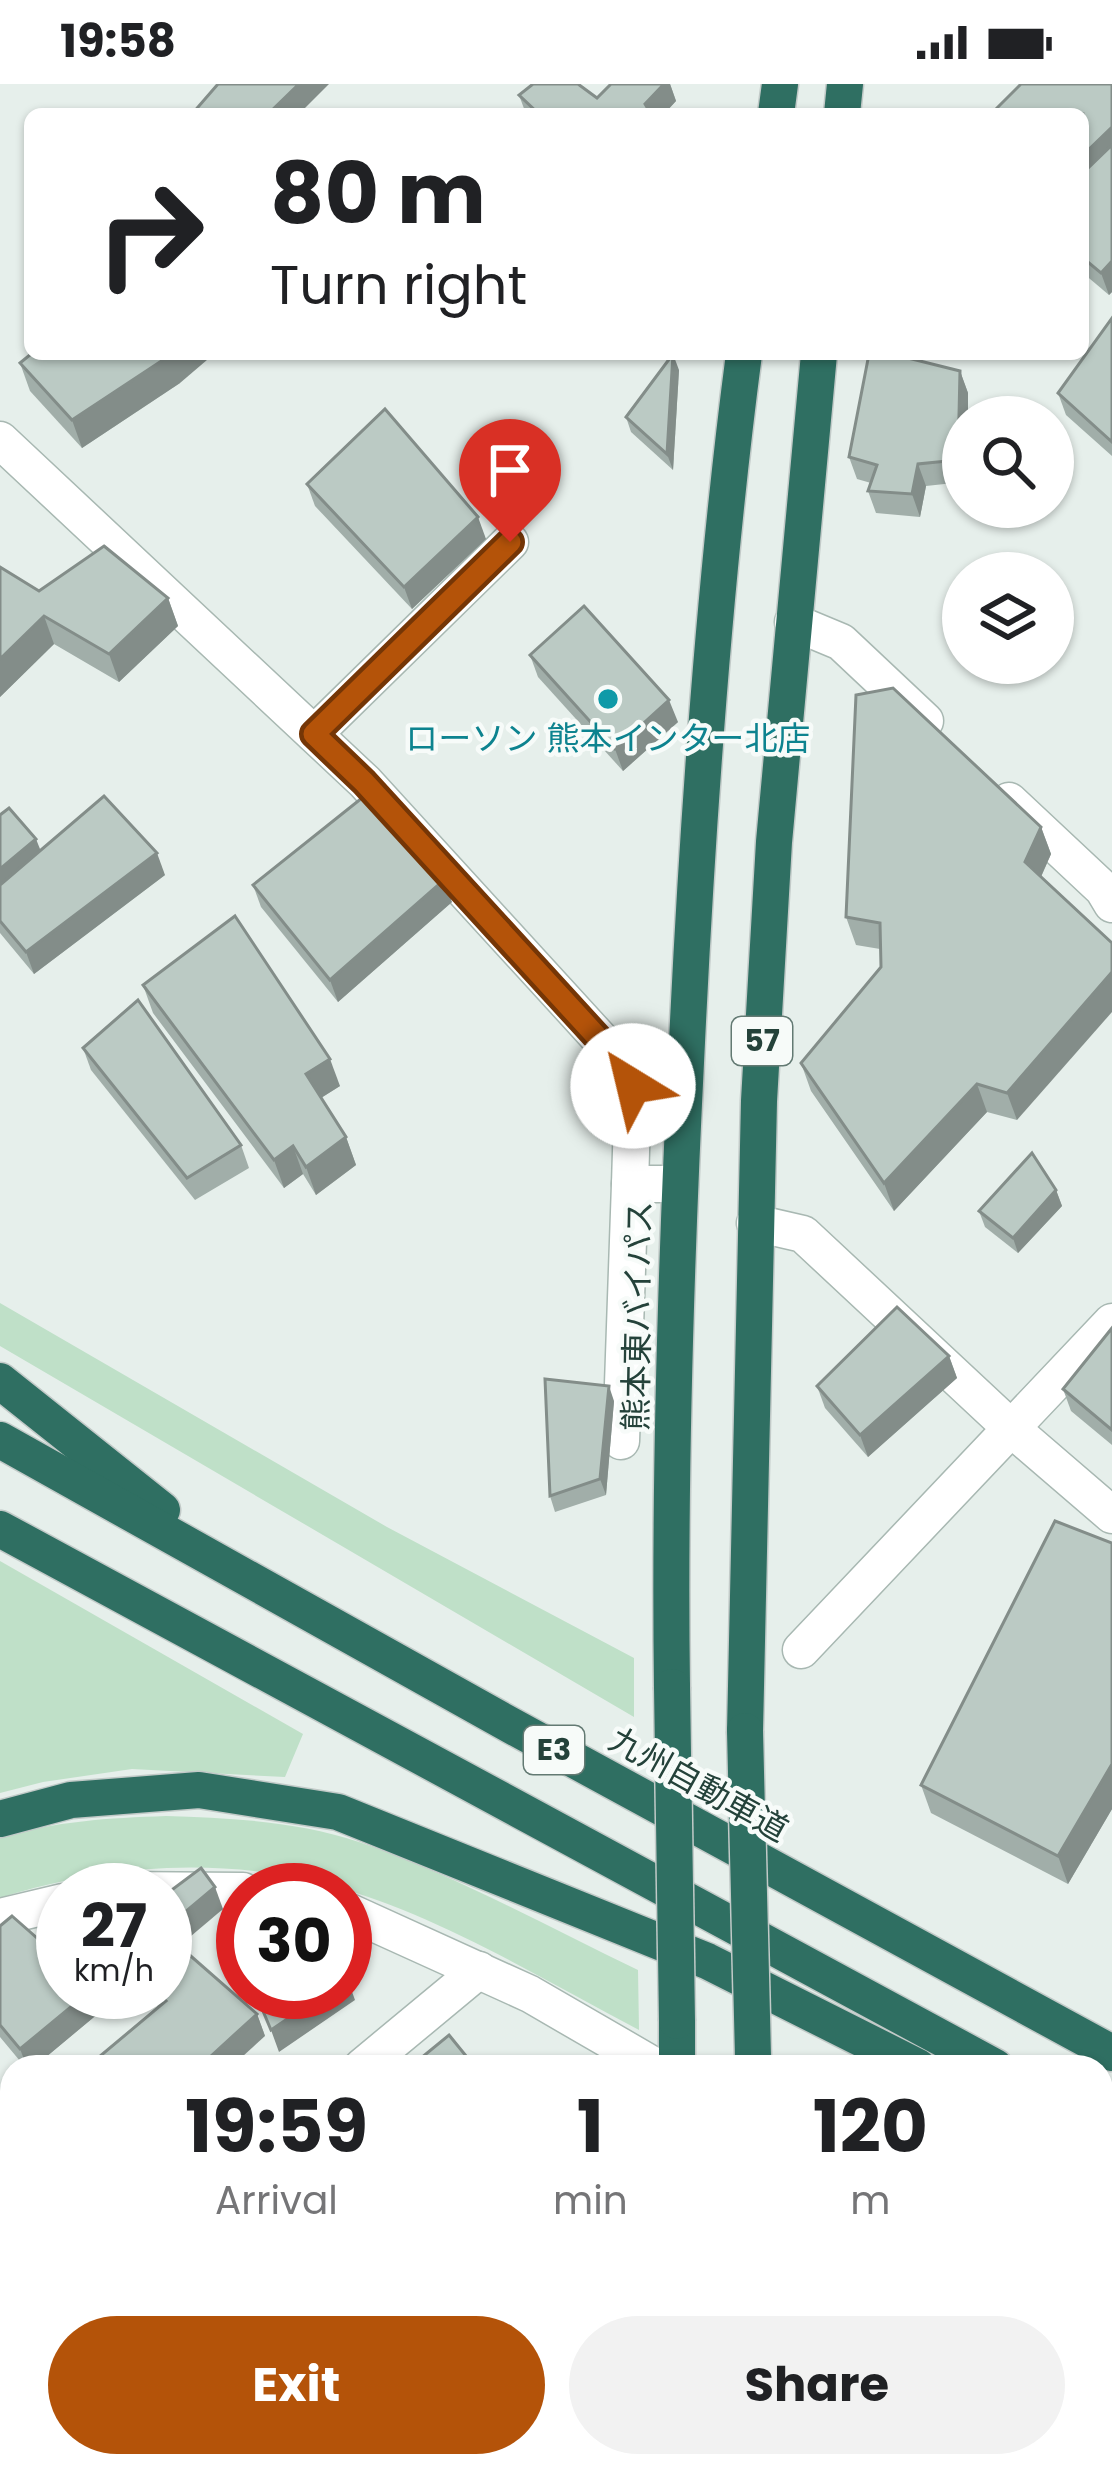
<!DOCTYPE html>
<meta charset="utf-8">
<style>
:root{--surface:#fff;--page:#f2f2f2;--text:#202124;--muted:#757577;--accent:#b45309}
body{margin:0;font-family:Poppins,"Noto Sans JP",sans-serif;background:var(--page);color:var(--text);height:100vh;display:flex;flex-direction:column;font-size:45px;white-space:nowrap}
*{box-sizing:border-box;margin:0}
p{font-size:39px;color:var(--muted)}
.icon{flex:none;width:66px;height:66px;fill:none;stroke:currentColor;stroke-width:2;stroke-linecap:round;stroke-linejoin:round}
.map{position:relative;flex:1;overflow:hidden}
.sheet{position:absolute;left:0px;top:1971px;width:1113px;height:423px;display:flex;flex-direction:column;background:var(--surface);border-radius:36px 36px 0 0;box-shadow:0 3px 9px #0004}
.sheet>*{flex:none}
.hud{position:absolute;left:24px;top:24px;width:1065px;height:252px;border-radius:18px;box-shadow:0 3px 9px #0004;background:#fff;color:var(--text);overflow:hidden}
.fabs{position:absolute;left:942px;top:312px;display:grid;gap:24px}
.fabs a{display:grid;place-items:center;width:132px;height:132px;border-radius:50%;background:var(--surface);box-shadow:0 3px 9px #0004;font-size:60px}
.speed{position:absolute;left:36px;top:1779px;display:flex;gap:24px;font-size:60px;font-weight:700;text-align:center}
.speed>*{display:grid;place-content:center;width:156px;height:156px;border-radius:50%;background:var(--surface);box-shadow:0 3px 9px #0004;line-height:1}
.speed small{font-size:30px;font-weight:400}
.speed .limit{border:18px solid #d22;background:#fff;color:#111}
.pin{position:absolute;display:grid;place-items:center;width:102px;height:102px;color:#fff;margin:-123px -51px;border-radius:50% 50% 50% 0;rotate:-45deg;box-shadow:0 0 12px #0007}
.pin .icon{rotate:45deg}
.me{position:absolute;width:132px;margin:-66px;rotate:324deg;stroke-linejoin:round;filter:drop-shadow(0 0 9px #0008)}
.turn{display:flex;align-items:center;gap:42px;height:252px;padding:0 48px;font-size:54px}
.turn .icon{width:156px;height:156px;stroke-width:2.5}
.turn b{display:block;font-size:84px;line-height:102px}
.eta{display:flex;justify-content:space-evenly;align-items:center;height:204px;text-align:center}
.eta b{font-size:72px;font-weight:700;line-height:84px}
.button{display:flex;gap:24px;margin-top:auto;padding:24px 48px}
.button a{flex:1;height:138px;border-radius:72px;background:var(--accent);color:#fff;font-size:48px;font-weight:700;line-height:138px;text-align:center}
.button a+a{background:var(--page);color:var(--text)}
.status{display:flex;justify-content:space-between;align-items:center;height:84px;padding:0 60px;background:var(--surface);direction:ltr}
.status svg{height:33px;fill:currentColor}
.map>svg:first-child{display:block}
</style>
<div class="status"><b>19:58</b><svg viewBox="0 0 49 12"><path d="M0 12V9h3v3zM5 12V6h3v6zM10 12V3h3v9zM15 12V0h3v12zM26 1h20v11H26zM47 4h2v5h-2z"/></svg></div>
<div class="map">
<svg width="1112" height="2393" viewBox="0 0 1112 2393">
<rect width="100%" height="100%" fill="#e6efeb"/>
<g fill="#bfe0c8">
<polygon points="0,1219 387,1443 634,1574 634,1633 0,1262"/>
<polygon points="0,1477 303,1650 285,1693 132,1685 43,1698 0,1709"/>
<path d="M166,1732C230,1734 297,1737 359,1758C455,1791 546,1842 638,1886L639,1946C536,1892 428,1824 316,1798C212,1773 101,1782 0,1814V1754C55,1737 109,1734 166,1732Z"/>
</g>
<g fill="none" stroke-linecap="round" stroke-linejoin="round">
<g stroke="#a8b8b2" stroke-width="39">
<g id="minor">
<polyline points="0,356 365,698 611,967 633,1002 630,1100"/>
<polyline points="793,538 841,558 925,637"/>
<polyline points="314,650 510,458"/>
<polyline points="1009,717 1103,805 1112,820"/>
<polyline points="755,1139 803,1150 1012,1345 1112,1431"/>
<polyline points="621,1357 630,1100 680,1100"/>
<polyline points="801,1566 1112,1238"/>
<polyline points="114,1806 243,1807"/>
<polyline points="345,1826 530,1910 656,1983"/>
<polyline points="0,1833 63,1818"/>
<polyline points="362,1983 479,1886"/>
<polyline points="1101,2188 1112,2193"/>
<polyline points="0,2283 12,2273"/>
</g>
</g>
<g stroke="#c2cac8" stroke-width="39">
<g id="highway">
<polyline points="776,30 780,0"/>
<polyline points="842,30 845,0"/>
<polyline points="0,1297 162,1426"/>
<polyline points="0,1356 512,1642 1112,1969"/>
<polyline points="0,1445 995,1983"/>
<path d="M672,1603C669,1388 676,1173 687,958C698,728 714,498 744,270"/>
<polyline points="745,1647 759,1017 774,758 819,270"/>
<polyline points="0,1735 71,1716 199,1706 338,1728 707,1877 918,1983"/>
<polyline points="677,1937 677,1983"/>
<polyline points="1101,2040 1112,2046"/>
<polyline points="1101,2073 1112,2078"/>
<polyline points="702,2382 703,2393"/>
<polyline points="779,2382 779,2393"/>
</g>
</g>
<use href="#minor" stroke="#fff" stroke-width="36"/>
<use href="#highway" stroke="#2f6f62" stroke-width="36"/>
<g stroke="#c2cac8" stroke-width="39" stroke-linecap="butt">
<g id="highway-bridge">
<polyline points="672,1603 677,1937"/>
<polyline points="745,1647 753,1973"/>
</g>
</g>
<use href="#highway-bridge" stroke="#2f6f62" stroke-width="36"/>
</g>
<g fill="#a1aea9">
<polygon points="611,0 670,0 676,17 664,30 526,30 519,11 597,14"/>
<polygon points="1112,0 1112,208 1109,211 1083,189 1083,30"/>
<polygon points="1112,234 1112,372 1066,331 1058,309"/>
<polygon points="20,279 180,299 82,364 30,307"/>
<polygon points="679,286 673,386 631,348 626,333"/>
<polygon points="960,287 968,309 963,333 963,398 926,402 920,433 876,429 868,407 871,399 857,395 849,373"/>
<polygon points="307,400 486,455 412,525 315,422"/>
<polygon points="0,483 39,507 168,514 178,542 119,598 54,560 0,613"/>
<polygon points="530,571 678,638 623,687 538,593"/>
<polygon points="0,731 40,766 165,791 34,890 0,849"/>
<polygon points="1041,743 1051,770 1041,793 1017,1036 987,1028 894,1127 811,1007 801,979 881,883 880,865 856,861 846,833"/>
<polygon points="253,801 452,818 338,918 261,823"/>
<polygon points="143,901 340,1002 321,1014 346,1053 356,1081 316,1111 303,1090 284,1104 153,929"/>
<polygon points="83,964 241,1061 249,1084 195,1116 91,986"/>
<polygon points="1056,1106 1062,1122 1018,1169 985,1143 979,1127"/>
<polygon points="1112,1244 1112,1361 1071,1327 1063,1305"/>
<polygon points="949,1272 957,1294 868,1373 825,1324 817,1302"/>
<polygon points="614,1317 606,1411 555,1428 550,1412"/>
<polygon points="1112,1459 1112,1725 1068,1800 931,1729 921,1701"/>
<polygon points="0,1842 63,1908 124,1908 34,1983 25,1983 0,1953"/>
<polygon points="152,1908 165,1908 257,1930 265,1952 158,1924"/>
<polygon points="12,2085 12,2223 0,2207 0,2093"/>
</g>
<g fill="#838d89">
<polygon points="299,0 329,0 299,30 268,30"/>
<polygon points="664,0 670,0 676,17 664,30 649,30 645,20"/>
<polygon points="1112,43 1112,73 1083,101 1083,71"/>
<polygon points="1112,177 1112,208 1109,211 1101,189"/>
<polygon points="172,270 214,270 180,299 82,364 72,336"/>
<polygon points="673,270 679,286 673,386 667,370"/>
<polygon points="960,287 968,309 968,333 963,333 963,388 958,376"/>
<polygon points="918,380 926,402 920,433 912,410"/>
<polygon points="478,433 486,455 412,525 404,503"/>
<polygon points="168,514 178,542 119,598 109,570"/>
<polygon points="44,532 54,560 0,613 0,575"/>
<polygon points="669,616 678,638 623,687 615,665"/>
<polygon points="1041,743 1051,770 1035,806 1025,778"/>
<polygon points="36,755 42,770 0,805 0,785"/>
<polygon points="157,769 165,791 34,890 26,868"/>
<polygon points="444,796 452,818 338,918 330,896"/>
<polygon points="1112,888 1112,928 1017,1036 1007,1009"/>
<polygon points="330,975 340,1002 316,1017 306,990"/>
<polygon points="977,1000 987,1028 894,1127 884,1099"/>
<polygon points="346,1053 356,1081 316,1111 306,1083"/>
<polygon points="293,1062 303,1090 284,1104 274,1076"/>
<polygon points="1056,1106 1062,1122 1018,1169 1013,1154"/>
<polygon points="949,1272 957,1294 868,1373 860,1351"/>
<polygon points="609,1302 614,1317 606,1411 600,1395"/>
<polygon points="1112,1680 1112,1725 1068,1800 1058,1772"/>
<polygon points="215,1803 223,1825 165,1874 165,1845"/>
<polygon points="347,1894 355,1916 279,1968 271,1946 327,1908 345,1908 345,1896"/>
<polygon points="89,1908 124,1908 34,1983 27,1983 20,1965"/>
<polygon points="257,1930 265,1952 231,1983 199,1983"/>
<polygon points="12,2195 12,2222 4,2201"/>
<polygon points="418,2382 453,2382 440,2393 405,2393"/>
</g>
<g fill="#bbcac4" stroke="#838d89" stroke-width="3">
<polygon points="218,0 299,0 268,30 192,30"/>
<polygon points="533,0 578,0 597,14 611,0 664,0 645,20 651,30 539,30 519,11"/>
<polygon points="1021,0 1112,0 1112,43 1083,71 1083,30 991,30"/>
<polygon points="1112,61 1112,177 1101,189 1083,174 1083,89"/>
<polygon points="1112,234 1112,358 1058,309"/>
<polygon points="31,270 172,270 72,336 20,279"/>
<polygon points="673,270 667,370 626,333"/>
<polygon points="869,270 892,270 960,287 958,376 918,380 912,410 868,407 877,381 849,373"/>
<polygon points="385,325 478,433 404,503 307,400"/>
<polygon points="104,462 168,514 109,570 44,532 0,575 0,483 39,507"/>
<polygon points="584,522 669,616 615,665 530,571"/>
<polygon points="893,604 1041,743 1025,778 1112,859 1112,888 1007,1009 977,1000 884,1099 801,979 881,883 880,839 846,833 856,611"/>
<polygon points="377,702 444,796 330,896 253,801"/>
<polygon points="104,712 157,769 26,868 0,837 0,801"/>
<polygon points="9,724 36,755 0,785 0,731"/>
<polygon points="235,832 330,975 306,990 346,1053 306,1083 293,1062 274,1076 143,901"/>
<polygon points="138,916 241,1061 187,1094 83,964"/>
<polygon points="1032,1069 1056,1106 1013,1154 979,1127"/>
<polygon points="897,1223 949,1272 860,1351 817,1302"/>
<polygon points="1112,1244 1112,1346 1063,1305"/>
<polygon points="545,1295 609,1302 600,1395 550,1412"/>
<polygon points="1055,1437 1112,1459 1112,1680 1058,1772 921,1701"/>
<polygon points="201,1784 215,1803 165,1845 165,1811"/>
<polygon points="12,1832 63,1877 63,1908 89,1908 20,1965 0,1941 0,1842"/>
<polygon points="243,1845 243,1879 231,1851"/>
<polygon points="185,1867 257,1930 199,1983 87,1983 166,1917 156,1908 165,1908 165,1888"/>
<polygon points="255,1908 327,1908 271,1946"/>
<polygon points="449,1951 475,1983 410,1983"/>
<polygon points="12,2085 12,2195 4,2201 0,2195 0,2093"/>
<polygon points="12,2310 12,2382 418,2382 405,2393 7,2393 0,2385 0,2320"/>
<polygon points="585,2382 640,2382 641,2393 585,2393"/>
</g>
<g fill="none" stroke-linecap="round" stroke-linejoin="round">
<g stroke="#753606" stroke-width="30">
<polyline id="route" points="510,458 314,650 364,698 610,967 633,1002"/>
</g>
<use href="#route" stroke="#b45309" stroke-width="21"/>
</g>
<circle fill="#0f9aa8" stroke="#f7fbf9" stroke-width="4.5" cx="608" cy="615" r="12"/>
<g text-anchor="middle" stroke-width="9" stroke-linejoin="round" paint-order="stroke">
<g fill="#f7fbf9" stroke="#637a73" stroke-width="3">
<rect x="732" y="933" width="60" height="48" rx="9"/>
<rect x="524" y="1642" width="60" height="48" rx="9"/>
</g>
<g font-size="30" font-weight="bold" fill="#24423a">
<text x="762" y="967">57</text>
<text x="554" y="1676">E3</text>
</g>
<g font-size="33" fill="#0d838f" stroke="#f7fbf9">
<text x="608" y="666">ローソン 熊本インター北店</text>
</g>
<g font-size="33" fill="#24423a" stroke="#f7fbf9">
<text transform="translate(637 1232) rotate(-89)" y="12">熊本東バイパス</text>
<text transform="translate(699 1700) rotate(29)" y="12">九州自動車道</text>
</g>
</g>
</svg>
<div class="fabs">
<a><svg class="icon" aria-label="search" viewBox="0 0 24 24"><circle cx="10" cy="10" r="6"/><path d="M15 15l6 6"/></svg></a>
<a><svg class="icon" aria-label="layers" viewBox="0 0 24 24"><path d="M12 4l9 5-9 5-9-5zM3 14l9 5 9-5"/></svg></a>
</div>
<div class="speed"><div>27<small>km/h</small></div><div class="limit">30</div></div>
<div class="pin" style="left:510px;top:458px;background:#d93025"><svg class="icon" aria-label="arrive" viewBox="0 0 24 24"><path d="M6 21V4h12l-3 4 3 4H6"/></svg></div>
<svg class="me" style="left:633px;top:1002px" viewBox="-20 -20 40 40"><circle r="19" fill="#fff"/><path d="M0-13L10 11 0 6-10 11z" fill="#b45309"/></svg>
<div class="hud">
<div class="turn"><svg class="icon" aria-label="right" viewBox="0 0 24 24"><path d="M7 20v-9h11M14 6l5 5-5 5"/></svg><div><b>80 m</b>Turn right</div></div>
</div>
<section class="sheet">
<div class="eta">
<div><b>19:59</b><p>Arrival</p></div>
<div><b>1</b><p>min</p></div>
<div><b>120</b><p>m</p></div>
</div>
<div class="button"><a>Exit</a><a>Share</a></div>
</section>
</div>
